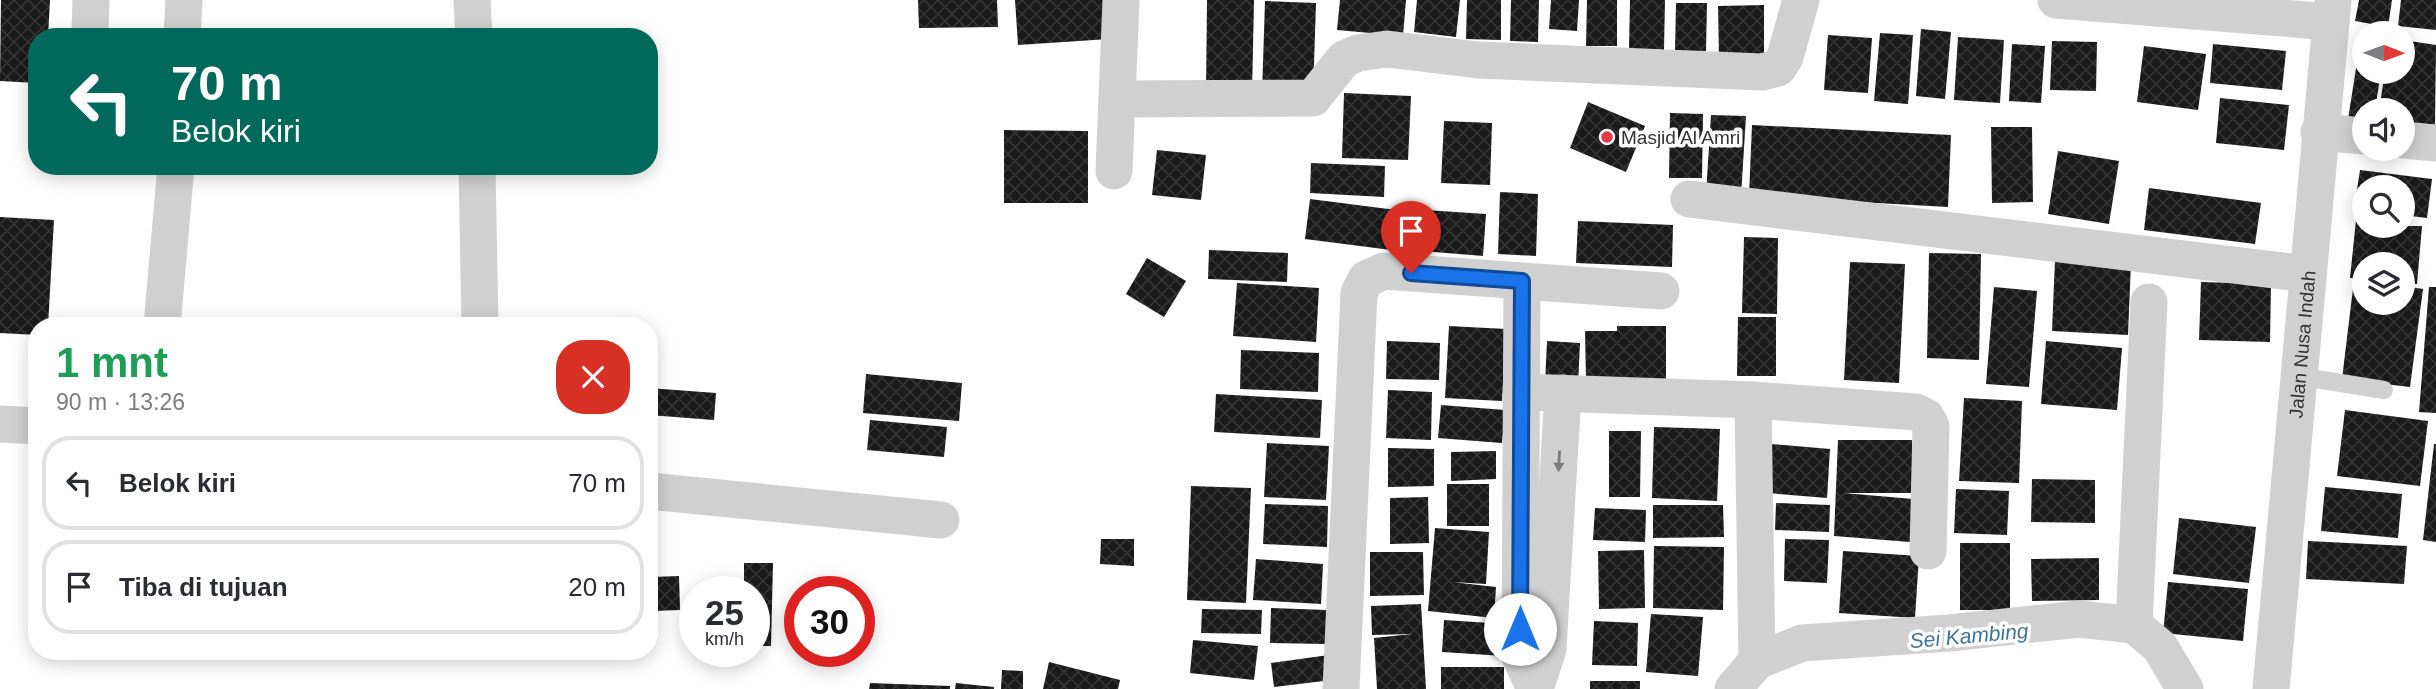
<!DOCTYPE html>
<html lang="id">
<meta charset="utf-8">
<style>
:root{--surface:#fff;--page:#f7f7f7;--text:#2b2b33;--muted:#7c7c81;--line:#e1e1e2}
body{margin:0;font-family:Helvetica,sans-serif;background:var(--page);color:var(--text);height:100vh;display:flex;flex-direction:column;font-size:26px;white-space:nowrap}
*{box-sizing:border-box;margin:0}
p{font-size:23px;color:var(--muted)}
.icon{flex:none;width:38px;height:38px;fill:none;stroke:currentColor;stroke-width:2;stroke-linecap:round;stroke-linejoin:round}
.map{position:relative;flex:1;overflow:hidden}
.details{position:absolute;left:28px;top:317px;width:630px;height:343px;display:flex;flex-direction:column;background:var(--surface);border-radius:28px;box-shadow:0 4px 18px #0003}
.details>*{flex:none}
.guide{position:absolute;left:28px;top:28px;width:630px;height:147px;border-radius:28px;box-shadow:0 4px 18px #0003;background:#00695c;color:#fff;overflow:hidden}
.needle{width:46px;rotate:91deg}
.fabs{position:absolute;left:2352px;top:21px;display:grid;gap:14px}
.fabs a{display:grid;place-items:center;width:63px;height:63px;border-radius:50%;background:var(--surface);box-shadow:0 4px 18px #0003;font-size:35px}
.speed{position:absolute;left:679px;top:576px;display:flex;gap:14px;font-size:35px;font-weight:700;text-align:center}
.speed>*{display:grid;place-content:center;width:91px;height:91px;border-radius:50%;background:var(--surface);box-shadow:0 4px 18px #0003;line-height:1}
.speed small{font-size:18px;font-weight:400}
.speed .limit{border:10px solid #d22;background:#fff;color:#111}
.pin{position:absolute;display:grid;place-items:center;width:60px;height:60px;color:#fff;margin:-72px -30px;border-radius:50% 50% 50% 0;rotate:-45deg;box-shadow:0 0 7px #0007}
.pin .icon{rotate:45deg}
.me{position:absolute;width:77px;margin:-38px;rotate:0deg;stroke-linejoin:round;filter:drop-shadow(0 0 5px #0008)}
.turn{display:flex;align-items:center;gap:24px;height:147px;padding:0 28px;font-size:32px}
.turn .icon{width:91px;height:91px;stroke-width:2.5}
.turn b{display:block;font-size:49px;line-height:60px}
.round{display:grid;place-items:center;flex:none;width:74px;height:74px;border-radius:28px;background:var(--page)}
.headline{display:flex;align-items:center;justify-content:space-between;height:119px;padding:0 28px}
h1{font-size:42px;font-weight:800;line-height:52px;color:#1e9e55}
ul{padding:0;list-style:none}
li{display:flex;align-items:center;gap:21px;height:94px;margin:0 14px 10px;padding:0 14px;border:4px solid var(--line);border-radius:28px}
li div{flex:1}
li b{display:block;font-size:26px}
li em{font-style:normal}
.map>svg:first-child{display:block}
</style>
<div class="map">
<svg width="2436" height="689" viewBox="0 0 2436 689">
<defs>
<pattern id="building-cross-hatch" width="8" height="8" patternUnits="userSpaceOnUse" patternTransform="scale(1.75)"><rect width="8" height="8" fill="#1a1a1a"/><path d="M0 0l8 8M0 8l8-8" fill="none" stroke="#333"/></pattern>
</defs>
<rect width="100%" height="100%" fill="#fff"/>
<g fill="url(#building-cross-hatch)">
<polygon points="1,0 50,0 48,37 37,37 37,83 0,81"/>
<polygon points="918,0 997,0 998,27 919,28"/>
<polygon points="1015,0 1107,0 1109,39 1018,45"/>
<polygon points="1207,0 1254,0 1252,94 1206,93"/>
<polygon points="1340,0 1406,0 1403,36 1337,30"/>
<polygon points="1417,0 1460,0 1456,37 1414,32"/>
<polygon points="1467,0 1501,0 1501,40 1466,39"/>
<polygon points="1511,0 1539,0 1538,42 1510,41"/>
<polygon points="1551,0 1579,0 1577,31 1549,29"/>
<polygon points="1587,0 1617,0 1617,46 1586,46"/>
<polygon points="1630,0 1665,0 1664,50 1629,49"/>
<polygon points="2359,0 2392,0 2388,27 2355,21"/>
<polygon points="2401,0 2436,0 2436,30 2398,26"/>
<polygon points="1265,1 1316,3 1313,95 1262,94"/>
<polygon points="1676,3 1707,3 1706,51 1675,51"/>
<polygon points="1764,5 1764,57 1719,57 1718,6"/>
<polygon points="1921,29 1951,32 1945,99 1916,96"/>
<polygon points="2362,31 2364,72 2381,72 2375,110 2364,110 2364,122 2348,119"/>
<polygon points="1880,33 1913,35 1908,104 1874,101"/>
<polygon points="1828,35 1872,38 1868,93 1824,90"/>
<polygon points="1958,37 2004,40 2000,103 1954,100"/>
<polygon points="2403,40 2436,45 2435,127 2403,122 2403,110 2379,110 2385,72 2403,72"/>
<polygon points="2052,41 2097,42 2096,91 2050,90"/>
<polygon points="2012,44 2045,46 2041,103 2009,101"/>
<polygon points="2213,44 2286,51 2282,90 2210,83"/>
<polygon points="2144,46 2206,54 2198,110 2137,102"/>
<polygon points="1344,93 1411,96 1408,160 1342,158"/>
<polygon points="2220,98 2289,105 2284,150 2216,143"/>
<polygon points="1588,102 1645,126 1626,172 1570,148"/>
<polygon points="1670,113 1703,114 1702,178 1669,178"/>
<polygon points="1711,115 1746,116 1741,196 1706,194"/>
<polygon points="1444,121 1492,123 1490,185 1441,183"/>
<polygon points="1752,125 1951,135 1948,207 1749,196"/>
<polygon points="1991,127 2032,127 2033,202 1992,203"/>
<polygon points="1004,130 1088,131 1088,203 1004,203"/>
<polygon points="1157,150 1206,155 1201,200 1152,195"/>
<polygon points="2058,151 2119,161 2109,224 2048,214"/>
<polygon points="1311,163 1385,166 1384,197 1310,193"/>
<polygon points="2360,170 2432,179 2427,218 2403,215 2403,187 2364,187 2364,210 2354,209"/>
<polygon points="2149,188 2261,203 2255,244 2144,230"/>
<polygon points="1500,192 1538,194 1536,256 1498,254"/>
<polygon points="1310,199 1412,212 1407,252 1305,239"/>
<polygon points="1425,210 1486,214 1483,256 1422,251"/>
<polygon points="0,217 54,220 48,326 37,326 37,335 0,333"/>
<polygon points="2356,220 2364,221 2364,226 2422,226 2417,284 2403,283 2403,264 2364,264 2364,279 2350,278"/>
<polygon points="1578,221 1673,225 1672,267 1576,263"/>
<polygon points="1744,237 1778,238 1777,314 1742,313"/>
<polygon points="1209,250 1288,253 1287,282 1208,279"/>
<polygon points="1929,253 1981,254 1979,360 1927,358"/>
<polygon points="1147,258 1186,281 1164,317 1126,294"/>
<polygon points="2055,260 2131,263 2128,335 2052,331"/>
<polygon points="1850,262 1905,264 1899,383 1844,380"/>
<polygon points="2354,280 2364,282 2364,303 2403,303 2403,286 2423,289 2410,387 2342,379"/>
<polygon points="2201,282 2271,284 2270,342 2199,340"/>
<polygon points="1237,283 1319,288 1316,342 1233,336"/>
<polygon points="1994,287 2037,291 2029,387 1986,384"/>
<polygon points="2429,287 2436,287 2436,413 2419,412"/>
<polygon points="1738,317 1776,317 1776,376 1737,376"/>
<polygon points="1449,326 1506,329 1502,401 1445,398"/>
<polygon points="1617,326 1666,326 1666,381 1586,381 1585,331 1617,331"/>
<polygon points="1387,341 1440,343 1439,380 1386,379"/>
<polygon points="1547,341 1580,343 1578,386 1545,384"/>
<polygon points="2046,341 2122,348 2117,410 2041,404"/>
<polygon points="1241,350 1319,353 1318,392 1240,389"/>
<polygon points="866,374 962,383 959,421 863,413"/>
<polygon points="649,388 716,393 714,420 649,415"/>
<polygon points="1388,390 1432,392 1431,440 1386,438"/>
<polygon points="1216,394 1322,400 1320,438 1214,432"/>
<polygon points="1964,398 2022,401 2019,483 1959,481"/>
<polygon points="1441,405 1505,410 1502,443 1438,438"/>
<polygon points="2345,410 2428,421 2420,486 2337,476"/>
<polygon points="870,420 947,427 944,457 867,450"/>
<polygon points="1654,427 1720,429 1717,501 1652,498"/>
<polygon points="1609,431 1641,431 1640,497 1609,497"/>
<polygon points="1838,440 1912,440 1912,493 1844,493 1913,499 1910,542 1834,536"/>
<polygon points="1267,443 1329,446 1326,500 1264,497"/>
<polygon points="1771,444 1830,449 1827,498 1767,493"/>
<polygon points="2434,444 2436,444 2436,542 2423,540"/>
<polygon points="1388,448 1434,449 1434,486 1388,487"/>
<polygon points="1496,451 1496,479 1451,481 1451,452"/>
<polygon points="2032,479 2095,480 2095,523 2031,522"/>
<rect x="1447" y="484" width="42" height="42"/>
<polygon points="1191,486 1251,488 1246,603 1187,600"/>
<polygon points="2325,487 2402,494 2398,538 2321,531"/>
<polygon points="1956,489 2009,491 2007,535 1954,533"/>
<polygon points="1428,497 1429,543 1390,544 1390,498"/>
<polygon points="1776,503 1830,505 1829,532 1775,530"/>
<polygon points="1265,504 1328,506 1327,547 1263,544"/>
<polygon points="1653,505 1723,505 1724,537 1653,538"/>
<polygon points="1595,508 1646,510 1645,542 1593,540"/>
<polygon points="2179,518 2256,527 2249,583 2173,574"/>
<polygon points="1435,528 1489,532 1486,584 1452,582 1496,587 1494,618 1428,611"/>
<polygon points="1101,539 1134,539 1134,566 1100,564"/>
<polygon points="1785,539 1829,540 1827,583 1784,581"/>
<polygon points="2308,541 2407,546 2404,584 2306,579"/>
<rect x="1960" y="543" width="50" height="67"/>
<polygon points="1654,546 1724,547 1723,610 1653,608"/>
<polygon points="1644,550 1645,608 1599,609 1598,551"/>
<polygon points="1843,551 1919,556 1915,618 1839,613"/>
<polygon points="1370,552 1423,552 1424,595 1370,596"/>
<polygon points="2099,558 2099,600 2032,601 2031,559"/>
<polygon points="1256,559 1323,564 1321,604 1253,600"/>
<polygon points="744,563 773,563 771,646 754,646 754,592 744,592"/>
<polygon points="679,576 680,610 653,611 652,577"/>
<polygon points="2168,582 2248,589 2243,641 2163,633"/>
<polygon points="1421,604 1426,689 1377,689 1374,638 1412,634 1372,635 1371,606"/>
<polygon points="1271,608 1327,610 1326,644 1270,643"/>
<polygon points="1202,609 1262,610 1261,634 1201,633"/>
<polygon points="1651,614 1703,617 1698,676 1646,672"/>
<polygon points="1444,620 1506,624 1504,656 1442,652"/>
<polygon points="1594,621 1638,623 1637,666 1592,665"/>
<polygon points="1193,640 1258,646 1254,680 1190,673"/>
<polygon points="1329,655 1332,680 1274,687 1271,663"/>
<polygon points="1049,662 1120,680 1118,689 1043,689"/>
<rect x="1441" y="667" width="63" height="22"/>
<polygon points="1002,670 1023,671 1023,689 1001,689"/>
<rect x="1590" y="681" width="50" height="8"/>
<polygon points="870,683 950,686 950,689 869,689"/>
<polygon points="956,683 994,687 994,689 955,689"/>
</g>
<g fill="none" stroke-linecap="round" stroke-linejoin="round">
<polyline stroke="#d0d0d0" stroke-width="18" points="2298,376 2384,390"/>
<g stroke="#d0d0d0" stroke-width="37">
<polyline points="472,0 474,37"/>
<polyline points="2056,0 2331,22"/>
<polyline points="90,31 91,0"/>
<polyline points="182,37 184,0"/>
<polyline points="1118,99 1313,98 1344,59 1358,53 1387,49 1478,60 1762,72 1778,68 1785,57 1801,0"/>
<polyline points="2319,132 2364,136"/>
<polyline points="2403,140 2436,143"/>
<polyline points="477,166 480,326"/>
<polyline points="1114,171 1121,0"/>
<polyline points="1689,199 2307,274"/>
<polyline points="1522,281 1520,656 1535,689"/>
<polyline points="162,326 176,166"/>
<polyline points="1522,392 1753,400 1916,412 1926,417 1931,426 1928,551"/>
<polyline points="1753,400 1757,661"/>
<polyline points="0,424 37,426"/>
<polyline points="649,491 941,520"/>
<polyline points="2134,625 2149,302"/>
<polyline points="1341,689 1359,293 1366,279 1384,271 1661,291"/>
<polyline points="1535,689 1548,649 1563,393"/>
<polyline points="1733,689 1757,661 1802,643 1949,633 2079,619 2134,625 2160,647 2185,689"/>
<path id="s1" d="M2271,689L2333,0"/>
</g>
</g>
<defs><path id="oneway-solid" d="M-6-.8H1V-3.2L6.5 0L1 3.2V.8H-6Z" transform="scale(1.75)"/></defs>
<use fill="#7a7a7a" href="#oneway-solid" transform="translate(1559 461) rotate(93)"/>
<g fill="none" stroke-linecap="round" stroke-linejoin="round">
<g stroke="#114b97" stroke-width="18">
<polyline id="route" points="1411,273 1522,281 1520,629"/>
</g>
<use href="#route" stroke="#1a73e8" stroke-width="12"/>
</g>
<circle fill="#e63946" stroke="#fff" stroke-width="2.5" cx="1607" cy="137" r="7"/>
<g text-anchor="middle" stroke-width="7" stroke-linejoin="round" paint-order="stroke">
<g font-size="19" fill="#333" stroke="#fff" text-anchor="start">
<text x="1621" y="144">Masjid Al Amri</text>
</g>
<g font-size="19" fill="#333" stroke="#fff">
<text dy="7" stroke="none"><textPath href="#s1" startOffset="346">Jalan Nusa Indah</textPath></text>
</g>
<g font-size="21" font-style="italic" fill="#3f7597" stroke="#fff">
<text transform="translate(1969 636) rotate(-5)" y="7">Sei Kambing</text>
</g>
</g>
</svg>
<div class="fabs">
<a><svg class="needle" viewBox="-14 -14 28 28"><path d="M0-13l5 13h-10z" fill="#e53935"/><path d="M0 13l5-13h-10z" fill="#7c7c81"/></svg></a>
<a><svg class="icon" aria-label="sound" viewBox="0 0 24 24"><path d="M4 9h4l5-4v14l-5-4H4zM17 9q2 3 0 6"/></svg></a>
<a><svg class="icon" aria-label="search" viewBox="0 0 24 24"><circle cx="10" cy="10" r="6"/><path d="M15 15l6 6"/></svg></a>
<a><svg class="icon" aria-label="layers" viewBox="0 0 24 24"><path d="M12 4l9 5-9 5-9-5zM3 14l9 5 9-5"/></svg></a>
</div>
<div class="speed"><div>25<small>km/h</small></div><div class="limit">30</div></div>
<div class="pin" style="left:1411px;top:273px;background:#d93025"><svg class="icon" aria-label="arrive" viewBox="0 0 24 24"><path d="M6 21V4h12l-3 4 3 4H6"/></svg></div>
<svg class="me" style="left:1520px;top:629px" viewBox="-20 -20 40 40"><circle r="19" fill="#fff"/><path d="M0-13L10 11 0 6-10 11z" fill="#1a73e8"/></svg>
<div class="guide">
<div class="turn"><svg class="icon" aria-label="left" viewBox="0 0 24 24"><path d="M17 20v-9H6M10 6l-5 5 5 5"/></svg><div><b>70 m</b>Belok kiri</div></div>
</div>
<section class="details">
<div class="headline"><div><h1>1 mnt</h1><p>90 m · 13:26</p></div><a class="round" style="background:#d93025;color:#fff"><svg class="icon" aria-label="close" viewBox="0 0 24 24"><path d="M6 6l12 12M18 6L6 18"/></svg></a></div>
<ul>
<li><svg class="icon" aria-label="left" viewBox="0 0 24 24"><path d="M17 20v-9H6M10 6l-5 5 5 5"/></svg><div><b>Belok kiri</b></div><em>70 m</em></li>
<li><svg class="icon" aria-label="arrive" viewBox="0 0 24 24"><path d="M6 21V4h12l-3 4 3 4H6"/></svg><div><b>Tiba di tujuan</b></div><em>20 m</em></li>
</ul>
</section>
</div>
